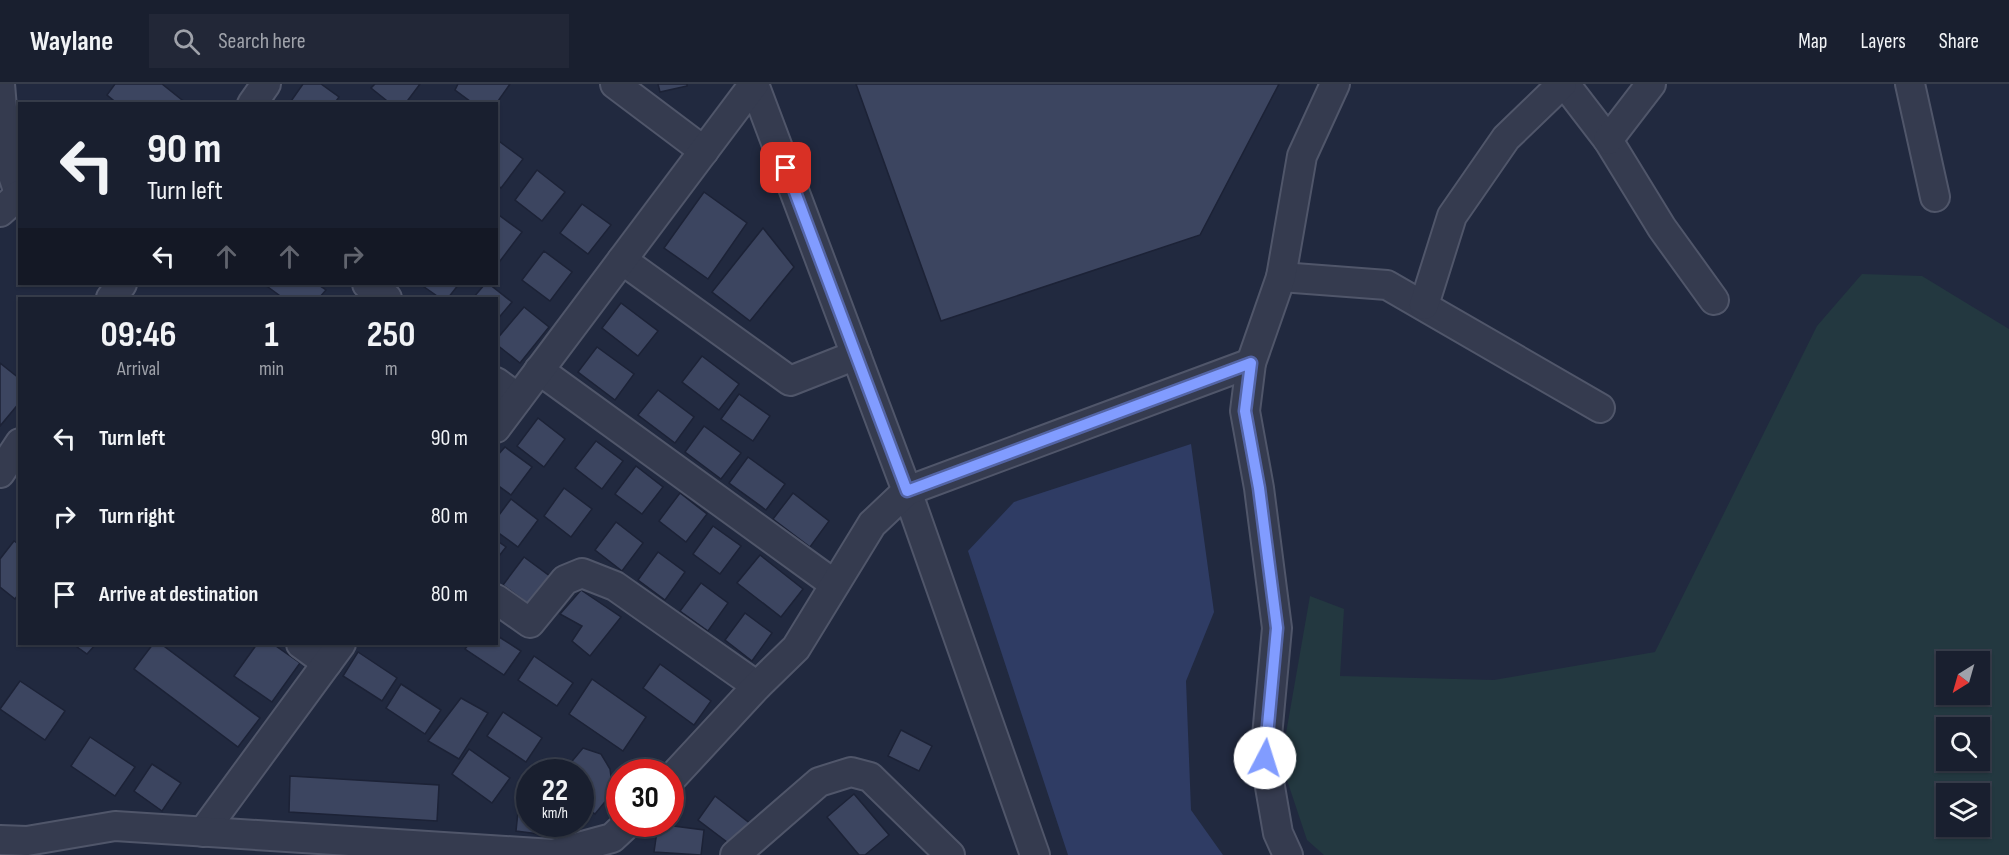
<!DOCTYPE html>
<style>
:root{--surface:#191f2f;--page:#222737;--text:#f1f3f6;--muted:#9fa2aa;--line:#373d4b}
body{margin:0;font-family:"Sofia Sans Condensed",sans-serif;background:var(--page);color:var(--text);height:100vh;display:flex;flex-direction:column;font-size:22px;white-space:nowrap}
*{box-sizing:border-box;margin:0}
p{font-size:20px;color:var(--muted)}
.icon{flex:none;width:33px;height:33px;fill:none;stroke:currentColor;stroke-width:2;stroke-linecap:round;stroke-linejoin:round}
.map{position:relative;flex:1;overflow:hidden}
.sheet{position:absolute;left:18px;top:213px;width:480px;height:348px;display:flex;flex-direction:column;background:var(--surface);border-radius:0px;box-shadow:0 2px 4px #0004,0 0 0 2px var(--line)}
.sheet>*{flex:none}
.hud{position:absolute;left:18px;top:18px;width:480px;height:183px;border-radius:0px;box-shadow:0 2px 4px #0004,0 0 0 2px var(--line);background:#191f2f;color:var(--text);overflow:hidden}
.needle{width:39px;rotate:217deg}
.fabs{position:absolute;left:1936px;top:567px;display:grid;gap:12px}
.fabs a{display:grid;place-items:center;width:54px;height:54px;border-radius:0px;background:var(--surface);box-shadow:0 2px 4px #0004,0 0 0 2px var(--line);font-size:30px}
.speed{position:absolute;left:516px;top:675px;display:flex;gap:12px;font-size:30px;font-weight:700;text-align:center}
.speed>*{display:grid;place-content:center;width:78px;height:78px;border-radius:50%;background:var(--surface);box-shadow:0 2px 4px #0004,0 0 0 2px var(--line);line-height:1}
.speed small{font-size:15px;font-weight:400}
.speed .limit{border:9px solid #d22;background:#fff;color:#111}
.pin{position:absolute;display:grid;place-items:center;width:51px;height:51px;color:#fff;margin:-26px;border-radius:12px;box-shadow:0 3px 9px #0006}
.me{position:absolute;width:66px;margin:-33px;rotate:5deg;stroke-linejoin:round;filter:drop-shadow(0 0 4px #0008)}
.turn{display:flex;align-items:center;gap:21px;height:126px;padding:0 30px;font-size:27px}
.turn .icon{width:78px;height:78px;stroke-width:2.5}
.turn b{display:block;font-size:42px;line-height:51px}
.lanes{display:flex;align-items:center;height:57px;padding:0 30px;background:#0003;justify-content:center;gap:30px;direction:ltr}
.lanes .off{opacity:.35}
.eta{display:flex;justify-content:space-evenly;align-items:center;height:102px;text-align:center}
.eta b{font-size:36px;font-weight:700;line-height:42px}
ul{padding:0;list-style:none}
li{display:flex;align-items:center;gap:18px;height:78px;padding:0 30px}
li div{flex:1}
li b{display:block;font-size:22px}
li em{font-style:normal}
header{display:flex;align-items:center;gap:36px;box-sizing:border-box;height:84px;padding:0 30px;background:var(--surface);border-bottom:2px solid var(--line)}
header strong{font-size:28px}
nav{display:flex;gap:33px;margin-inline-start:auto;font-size:21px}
.search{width:420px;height:54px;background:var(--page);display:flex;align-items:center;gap:15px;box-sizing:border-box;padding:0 21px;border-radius:0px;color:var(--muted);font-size:22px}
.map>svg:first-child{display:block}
</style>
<header>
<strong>Waylane</strong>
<div class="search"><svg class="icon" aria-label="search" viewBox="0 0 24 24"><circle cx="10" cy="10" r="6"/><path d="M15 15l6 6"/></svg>Search here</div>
<nav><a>Map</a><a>Layers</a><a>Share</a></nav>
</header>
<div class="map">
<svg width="2009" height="771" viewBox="0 0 2009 771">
<rect width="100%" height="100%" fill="#21293f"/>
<path fill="#233840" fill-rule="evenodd" d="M1862,190L1922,192L2009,245V771H1324L1307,756L1281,678L1310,512L1344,525L1340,592L1494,596L1655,568L1817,242ZM1947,578H1980V610H1947ZM1947,644H1980V676H1947ZM1947,710H1980V742H1947Z"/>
<polygon fill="#2f3c64" points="1191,360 1214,528 1186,597 1191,726 1223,771 1068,771 968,467 1014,418"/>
<g fill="#3c4560" stroke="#1c2236" stroke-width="1.5">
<polygon points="115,0 162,0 187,20 118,20 107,11"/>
<polygon points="303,0 321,0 339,13 334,20 289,20"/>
<polygon points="375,0 420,0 405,20 391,20 371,4"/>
<polygon points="458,0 510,0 496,20 474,20 455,6"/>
<polygon points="658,0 687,0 687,2 660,8"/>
<polygon points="856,0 1279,0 1200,151 941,237"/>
<polygon points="496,55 523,75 501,104 496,101"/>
<polygon points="537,86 565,108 542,137 515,116"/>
<polygon points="704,108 747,139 708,195 664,164"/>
<polygon points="582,120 611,141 588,170 560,149"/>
<polygon points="496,129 522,148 497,181 496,181"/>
<polygon points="763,144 794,183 750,237 712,208"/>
<polygon points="544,167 572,188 550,217 522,196"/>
<polygon points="264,200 317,200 326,206 319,214 283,214"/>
<polygon points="420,200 459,200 448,214 440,214"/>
<polygon points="485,200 489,200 512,218 496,237 496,214 473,214"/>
<polygon points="621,219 658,247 638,272 602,244"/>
<polygon points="524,223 549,243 520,279 496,260 496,256"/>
<polygon points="597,263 634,290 615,316 578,288"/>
<polygon points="702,272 739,300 719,326 682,298"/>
<polygon points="0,279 20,295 20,318 0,342"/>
<polygon points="658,306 694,333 675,359 638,331"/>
<polygon points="739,310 770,332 753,357 721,335"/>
<polygon points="538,334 565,355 544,383 517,362"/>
<polygon points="704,342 741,369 721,395 685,368"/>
<polygon points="596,357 623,377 602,405 575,384"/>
<polygon points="505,363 532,383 511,411 496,400 496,373"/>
<polygon points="748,373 785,400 766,426 729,399"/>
<polygon points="636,382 663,403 642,430 615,410"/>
<polygon points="564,404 592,425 571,453 544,432"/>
<polygon points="680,409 707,430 686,458 659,437"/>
<polygon points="793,409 829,437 810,463 773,435"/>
<polygon points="511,415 538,436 518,463 496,447 496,435"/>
<polygon points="616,438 643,459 622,487 595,466"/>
<polygon points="713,442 741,462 720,490 693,470"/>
<polygon points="496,456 506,463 496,476"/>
<polygon points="14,457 20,461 20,508 15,515 0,503 0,475"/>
<polygon points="658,468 685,488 665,516 638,496"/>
<polygon points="760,471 803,505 781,533 737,499"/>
<polygon points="524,473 551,493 530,521 503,501"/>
<polygon points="701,499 728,519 708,547 680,527"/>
<polygon points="581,506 621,533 590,572 572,557 582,542 560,530"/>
<polygon points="745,529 772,549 752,577 725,556"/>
<polygon points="496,551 521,567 504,591 465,565 469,560 496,560"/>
<polygon points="73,560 96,560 87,570"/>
<polygon points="153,560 161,560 260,634 238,663 134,585"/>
<polygon points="257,560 273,560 300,579 272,618 234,592"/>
<polygon points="358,568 397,594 382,617 343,592"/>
<polygon points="534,572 573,599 557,622 518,596"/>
<polygon points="660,580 711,617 694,641 643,604"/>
<polygon points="592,595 646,633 623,667 569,630"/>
<polygon points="20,597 65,627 45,656 0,625"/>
<polygon points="401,600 441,626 425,650 386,624"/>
<polygon points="461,614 488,629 459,675 428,657"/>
<polygon points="503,628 542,654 526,678 487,652"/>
<polygon points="901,646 932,662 919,687 888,672"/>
<polygon points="90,653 135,683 115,712 71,682"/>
<polygon points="583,664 601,670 610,685 613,708 595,730 580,721 580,688 563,688"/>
<polygon points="469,665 510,694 492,719 452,690"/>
<polygon points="152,680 181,699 162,727 134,707"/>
<polygon points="290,692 439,701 437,737 289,728"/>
<polygon points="854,710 889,751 865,771 859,771 827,733"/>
<polygon points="715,712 752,741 735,764 698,736"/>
<polygon points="519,718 530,719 530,740 564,740 562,753 516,747"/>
<polygon points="658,740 704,746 701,771 654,768"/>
</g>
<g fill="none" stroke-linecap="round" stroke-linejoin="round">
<g stroke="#50566a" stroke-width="32">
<g id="minor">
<polyline points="0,0 6,71 20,112"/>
<polyline points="615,0 704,67"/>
<polyline points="754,0 907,407 1035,771"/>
<polyline points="1565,0 1608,56 1662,144 1714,216"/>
<polyline points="1910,0 1935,113"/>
<polyline points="252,20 266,0"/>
<polyline points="1608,56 1651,0"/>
<polyline points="0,128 19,111"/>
<polyline points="622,176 790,297 856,271"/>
<polyline points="1281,193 1387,201 1600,324"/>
<polyline points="367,200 387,214"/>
<polyline points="111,214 122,200"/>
<polyline points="1424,221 1452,132 1506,54 1562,0"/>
<polyline points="539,286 834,500"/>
<polyline points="496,298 518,314"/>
<polyline points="496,344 754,0"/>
<polyline points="0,389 20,359"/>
<polyline points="496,515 530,539 565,496 582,489 615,502 757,602"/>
<polyline points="301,560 327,579"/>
<polyline points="670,696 757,602 796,564 872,440 907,407 1251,279"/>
<polyline points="203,748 341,560"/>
<polyline points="0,756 27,757 115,742 553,770 612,754 627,740"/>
<polyline points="735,771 819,698 851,688 870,693 950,771"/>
<polyline points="1288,771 1278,749 1265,674 1277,544 1259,404 1245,327 1251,279 1281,193 1302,72 1335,0"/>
</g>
</g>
<use href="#minor" stroke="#353b4f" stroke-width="28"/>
</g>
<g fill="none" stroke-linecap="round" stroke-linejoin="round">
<g stroke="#5465a6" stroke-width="15">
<polyline id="route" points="786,84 907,407 1251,279 1245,327 1259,404 1277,544 1265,674"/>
</g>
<use href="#route" stroke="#819cff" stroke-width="10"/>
</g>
</svg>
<div class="fabs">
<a><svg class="needle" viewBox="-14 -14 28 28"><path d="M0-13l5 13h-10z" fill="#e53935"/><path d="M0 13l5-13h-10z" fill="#9fa2aa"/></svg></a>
<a><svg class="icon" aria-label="search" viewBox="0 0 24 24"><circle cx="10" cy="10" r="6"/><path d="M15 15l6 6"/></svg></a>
<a><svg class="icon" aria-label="layers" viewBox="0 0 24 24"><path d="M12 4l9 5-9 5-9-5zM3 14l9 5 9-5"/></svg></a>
</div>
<div class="speed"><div>22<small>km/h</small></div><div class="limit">30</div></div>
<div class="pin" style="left:786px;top:84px;background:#d93025"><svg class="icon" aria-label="arrive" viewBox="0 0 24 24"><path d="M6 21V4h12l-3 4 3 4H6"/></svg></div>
<svg class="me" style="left:1265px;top:674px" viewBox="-20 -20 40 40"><circle r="19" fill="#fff"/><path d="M0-13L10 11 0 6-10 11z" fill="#819cff"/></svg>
<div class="hud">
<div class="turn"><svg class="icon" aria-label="left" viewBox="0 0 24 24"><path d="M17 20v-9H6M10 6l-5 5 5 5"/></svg><div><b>90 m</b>Turn left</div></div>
<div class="lanes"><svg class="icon" aria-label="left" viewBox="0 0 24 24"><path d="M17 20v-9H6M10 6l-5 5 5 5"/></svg><svg class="icon off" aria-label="ahead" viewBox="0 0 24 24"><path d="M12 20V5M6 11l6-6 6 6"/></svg><svg class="icon off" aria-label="ahead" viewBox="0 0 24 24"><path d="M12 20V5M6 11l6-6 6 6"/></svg><svg class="icon off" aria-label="right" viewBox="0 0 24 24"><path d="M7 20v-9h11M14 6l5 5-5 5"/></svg></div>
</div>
<section class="sheet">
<div class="eta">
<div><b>09:46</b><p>Arrival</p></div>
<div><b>1</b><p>min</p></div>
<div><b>250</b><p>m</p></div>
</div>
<ul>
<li><svg class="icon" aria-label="left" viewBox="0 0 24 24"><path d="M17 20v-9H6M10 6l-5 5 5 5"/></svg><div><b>Turn left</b></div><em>90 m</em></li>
<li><svg class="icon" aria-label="right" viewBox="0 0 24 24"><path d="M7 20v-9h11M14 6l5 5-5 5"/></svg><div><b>Turn right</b></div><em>80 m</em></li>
<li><svg class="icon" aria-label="arrive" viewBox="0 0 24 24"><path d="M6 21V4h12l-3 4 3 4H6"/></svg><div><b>Arrive at destination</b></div><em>80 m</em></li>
</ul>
</section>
</div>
